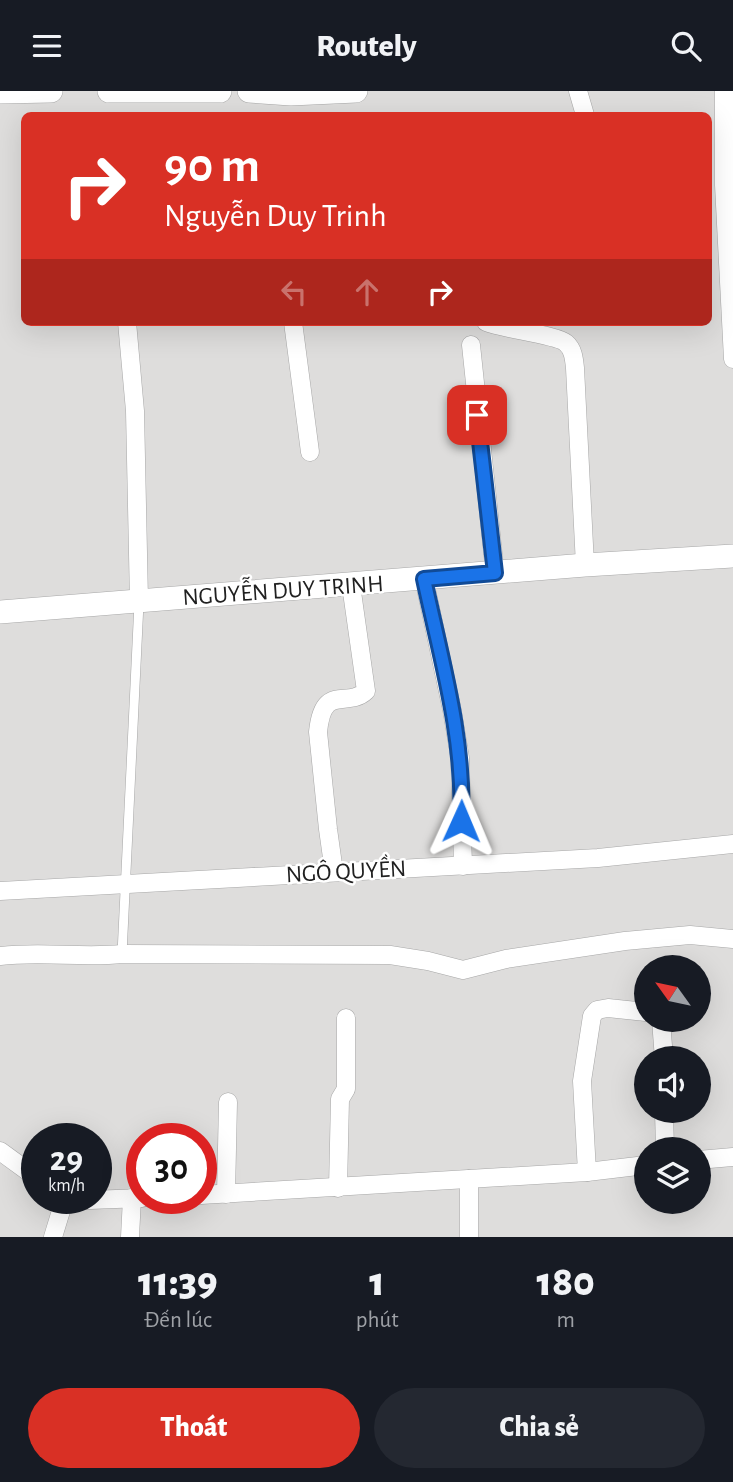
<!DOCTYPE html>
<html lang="vi">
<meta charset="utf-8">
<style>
:root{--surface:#171b24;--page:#242831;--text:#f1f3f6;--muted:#9ea1a6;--accent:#d93025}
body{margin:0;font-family:"Alegreya Sans",sans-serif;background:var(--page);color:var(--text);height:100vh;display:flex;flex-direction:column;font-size:26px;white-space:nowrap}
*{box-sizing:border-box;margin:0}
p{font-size:23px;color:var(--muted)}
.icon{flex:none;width:38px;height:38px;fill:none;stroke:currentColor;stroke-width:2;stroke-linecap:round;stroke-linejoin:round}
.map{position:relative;height:1146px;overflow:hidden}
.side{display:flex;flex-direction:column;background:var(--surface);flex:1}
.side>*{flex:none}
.top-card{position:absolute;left:21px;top:21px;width:691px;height:214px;border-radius:10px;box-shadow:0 7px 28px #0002;background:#d93025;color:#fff;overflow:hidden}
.needle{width:46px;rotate:303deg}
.controls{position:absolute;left:634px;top:864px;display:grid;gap:14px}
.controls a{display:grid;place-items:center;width:77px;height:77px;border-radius:50%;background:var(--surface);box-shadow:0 7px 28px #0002;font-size:35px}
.speed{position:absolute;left:21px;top:1032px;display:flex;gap:14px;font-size:35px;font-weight:700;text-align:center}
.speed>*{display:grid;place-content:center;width:91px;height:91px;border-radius:50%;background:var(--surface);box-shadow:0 7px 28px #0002;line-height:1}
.speed small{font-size:18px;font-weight:400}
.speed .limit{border:10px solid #d22;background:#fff;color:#111}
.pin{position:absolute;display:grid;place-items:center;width:60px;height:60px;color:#fff;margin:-30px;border-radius:14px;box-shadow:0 4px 10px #0006}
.me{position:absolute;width:77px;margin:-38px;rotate:1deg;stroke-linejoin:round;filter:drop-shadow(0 0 5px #0008)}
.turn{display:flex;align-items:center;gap:24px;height:147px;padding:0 28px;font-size:32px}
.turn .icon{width:91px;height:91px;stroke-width:2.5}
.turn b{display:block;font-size:49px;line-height:60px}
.lanes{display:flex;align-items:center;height:66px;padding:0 28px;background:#0003;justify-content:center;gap:35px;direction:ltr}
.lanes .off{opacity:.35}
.eta{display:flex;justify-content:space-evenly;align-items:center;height:119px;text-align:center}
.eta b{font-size:42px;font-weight:800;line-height:49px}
.cta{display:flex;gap:14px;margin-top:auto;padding:14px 28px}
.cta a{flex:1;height:80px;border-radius:42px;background:var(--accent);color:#fff;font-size:28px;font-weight:800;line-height:80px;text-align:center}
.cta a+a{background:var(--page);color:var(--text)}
header{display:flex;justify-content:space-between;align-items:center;height:91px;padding:0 28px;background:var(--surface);font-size:32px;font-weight:800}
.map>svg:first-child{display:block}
</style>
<header><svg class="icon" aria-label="menu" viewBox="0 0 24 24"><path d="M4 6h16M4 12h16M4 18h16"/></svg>Routely<svg class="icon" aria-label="search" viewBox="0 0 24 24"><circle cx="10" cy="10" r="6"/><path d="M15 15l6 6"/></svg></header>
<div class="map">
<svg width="733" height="1146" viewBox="0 0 733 1146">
<rect width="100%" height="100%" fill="#f1f0e5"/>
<path fill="#dedddc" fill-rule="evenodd" d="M0,0H733V1146H0ZM24,24H709V231H24ZM646,877H698V929H646ZM646,968H698V1020H646ZM37,1048H96V1108H37ZM142,1048H201V1108H142ZM646,1059H698V1111H646Z"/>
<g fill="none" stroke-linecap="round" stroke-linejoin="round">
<g stroke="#a7a7a7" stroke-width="10">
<polyline id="service" points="122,863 139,512"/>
</g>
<g stroke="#a7a7a7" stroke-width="19">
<g id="minor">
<polyline points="578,0 585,24"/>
<polyline points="724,0 724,94 733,268"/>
<polyline points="127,231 135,320 139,510"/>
<polyline points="293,231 310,361"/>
<path d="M486,231C503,238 557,244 566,252C573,258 574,267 575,277L585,474"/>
<polyline points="471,254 495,482"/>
<polyline points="424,488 452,619 460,667 463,775"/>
<path d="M334,781L328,738L318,641C323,591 347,618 366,600L351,494"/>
<polyline points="0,800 598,767 733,753"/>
<path d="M0,865C40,860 82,867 122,863L390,864L428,870L463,879L506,868L625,850L690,844L733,848"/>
<polyline points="661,929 664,968"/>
<polyline points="664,1020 665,1059"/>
<polyline points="0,1060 37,1087"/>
<polyline points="698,1069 733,1066"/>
<polyline points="587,1081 582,990 592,925 597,919 608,917 646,921"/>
<polyline points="338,1097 340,1008 346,998 346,927"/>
<polyline points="226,1103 228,1011"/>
<polyline points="201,1104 587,1081 646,1074"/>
<polyline points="62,1108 64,1110 142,1107"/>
<polyline points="53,1146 64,1110"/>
<polyline points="130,1146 132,1107"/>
<polyline points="469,1146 469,1088"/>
</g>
</g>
<g stroke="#a7a7a7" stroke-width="24">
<g id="tertiary">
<polyline points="109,0 220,0"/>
<polyline points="249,0 291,3 356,0"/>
<polyline points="0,1 51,0"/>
<polyline points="0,521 585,474 733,465"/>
</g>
</g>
<use href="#service" stroke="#fff" stroke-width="9"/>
<use href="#minor" stroke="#fff" stroke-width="18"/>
<use href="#tertiary" stroke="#fff" stroke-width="23"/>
</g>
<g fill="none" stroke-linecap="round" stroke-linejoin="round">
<g stroke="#114b97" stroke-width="18">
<path id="route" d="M461,730C465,648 441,568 424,488L495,482L477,324"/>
</g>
<use href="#route" stroke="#1a73e8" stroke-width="12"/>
</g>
<g text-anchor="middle" stroke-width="5" stroke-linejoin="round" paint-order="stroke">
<g font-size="24" fill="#202020" stroke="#fff">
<text transform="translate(283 499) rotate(-4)" y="8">NGUYỄN DUY TRINH</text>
<text transform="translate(346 780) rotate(-3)" y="8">NGÔ QUYỀN</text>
</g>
</g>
</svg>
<div class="controls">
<a><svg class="needle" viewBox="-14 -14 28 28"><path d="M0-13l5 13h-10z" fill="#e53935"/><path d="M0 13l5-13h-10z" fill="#9ea1a6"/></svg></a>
<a><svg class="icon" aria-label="sound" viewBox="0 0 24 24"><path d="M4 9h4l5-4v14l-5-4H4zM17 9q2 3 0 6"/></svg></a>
<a><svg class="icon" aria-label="layers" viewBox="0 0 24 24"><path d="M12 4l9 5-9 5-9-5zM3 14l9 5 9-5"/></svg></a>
</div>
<div class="speed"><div>29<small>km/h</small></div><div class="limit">30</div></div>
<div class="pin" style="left:477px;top:324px;background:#d93025"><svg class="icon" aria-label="arrive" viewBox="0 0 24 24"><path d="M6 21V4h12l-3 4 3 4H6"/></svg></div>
<svg class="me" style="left:461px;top:730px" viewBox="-20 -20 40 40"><path d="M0-17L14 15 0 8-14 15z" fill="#1a73e8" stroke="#fff" stroke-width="4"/></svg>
<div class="top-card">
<div class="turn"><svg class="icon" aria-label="right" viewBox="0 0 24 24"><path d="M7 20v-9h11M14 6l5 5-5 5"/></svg><div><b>90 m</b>Nguyễn Duy Trinh</div></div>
<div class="lanes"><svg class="icon off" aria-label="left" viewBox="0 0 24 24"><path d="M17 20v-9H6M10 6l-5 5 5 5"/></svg><svg class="icon off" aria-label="ahead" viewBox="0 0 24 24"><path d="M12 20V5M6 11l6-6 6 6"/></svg><svg class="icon" aria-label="right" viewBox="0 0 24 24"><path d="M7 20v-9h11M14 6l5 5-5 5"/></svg></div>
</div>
</div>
<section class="side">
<div class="eta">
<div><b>11:39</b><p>Đến lúc</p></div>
<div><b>1</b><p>phút</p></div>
<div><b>180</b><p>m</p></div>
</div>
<div class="cta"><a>Thoát</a><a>Chia sẻ</a></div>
</section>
